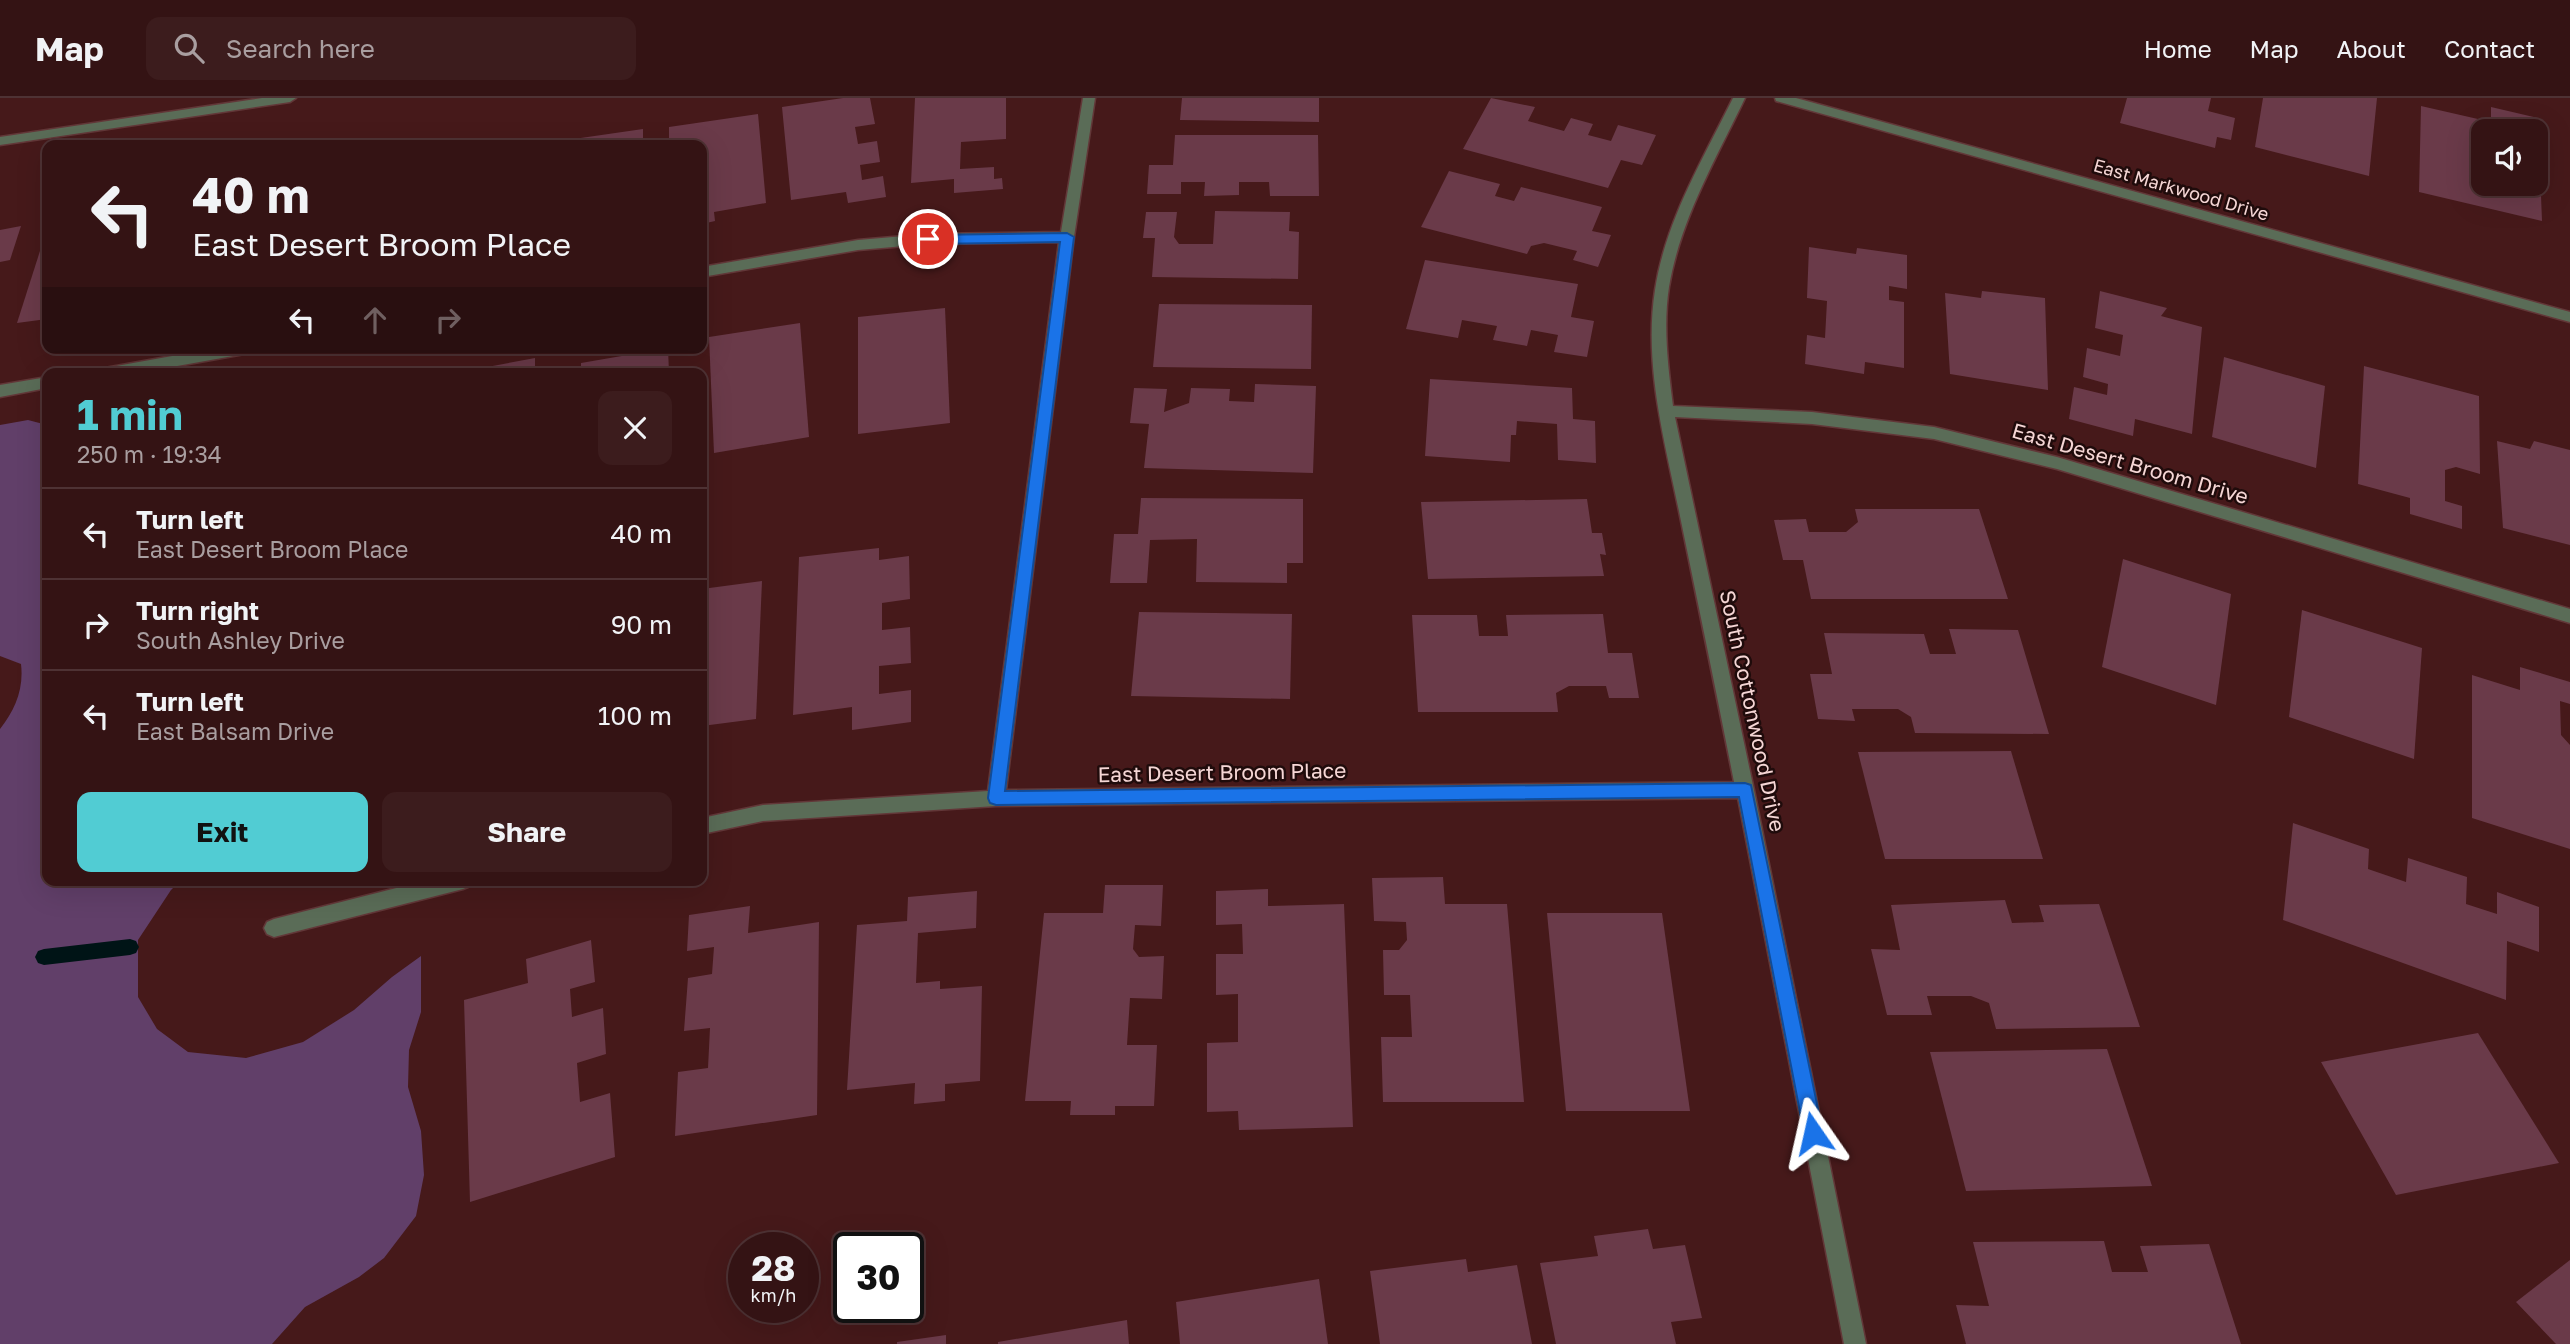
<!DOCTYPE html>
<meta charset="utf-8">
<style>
:root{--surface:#341314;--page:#3c1c1d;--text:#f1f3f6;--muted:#a99ea0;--line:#4e3234;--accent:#51ccd3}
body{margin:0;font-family:"Golos Text",sans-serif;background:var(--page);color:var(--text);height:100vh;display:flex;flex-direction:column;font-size:26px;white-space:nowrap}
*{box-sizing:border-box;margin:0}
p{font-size:23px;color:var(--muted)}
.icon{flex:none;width:38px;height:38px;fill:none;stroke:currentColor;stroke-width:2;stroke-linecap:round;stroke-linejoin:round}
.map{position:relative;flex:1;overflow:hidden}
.side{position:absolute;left:42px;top:270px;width:665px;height:518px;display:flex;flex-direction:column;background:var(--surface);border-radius:14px;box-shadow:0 7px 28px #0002,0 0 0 2px var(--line)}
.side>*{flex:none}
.top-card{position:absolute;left:42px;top:42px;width:665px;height:214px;border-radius:14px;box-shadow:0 7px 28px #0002,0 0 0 2px var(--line);background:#341314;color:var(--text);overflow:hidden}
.tools{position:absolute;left:2471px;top:21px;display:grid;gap:14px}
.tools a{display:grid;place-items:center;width:77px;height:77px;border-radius:14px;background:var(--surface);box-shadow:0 7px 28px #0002,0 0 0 2px var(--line);font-size:35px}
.speed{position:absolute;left:728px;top:1134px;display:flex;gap:14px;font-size:35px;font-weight:700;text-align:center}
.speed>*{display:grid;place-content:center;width:91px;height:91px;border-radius:50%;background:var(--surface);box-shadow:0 7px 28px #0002,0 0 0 2px var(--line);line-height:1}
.speed small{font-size:18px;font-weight:400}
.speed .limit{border:4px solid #111;border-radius:10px;background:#fff;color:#111}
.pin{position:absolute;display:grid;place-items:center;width:60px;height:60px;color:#fff;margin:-30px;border:4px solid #fff;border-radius:50%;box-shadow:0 2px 7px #0007}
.me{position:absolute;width:77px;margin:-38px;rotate:349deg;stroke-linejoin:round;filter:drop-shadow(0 0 5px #0008)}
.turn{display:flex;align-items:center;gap:24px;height:147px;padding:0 35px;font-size:32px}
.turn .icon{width:91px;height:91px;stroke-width:2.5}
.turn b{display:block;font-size:49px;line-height:60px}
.lanes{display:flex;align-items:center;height:66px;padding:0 35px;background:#0003;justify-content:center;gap:35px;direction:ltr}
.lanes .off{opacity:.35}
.round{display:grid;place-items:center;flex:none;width:74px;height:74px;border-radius:14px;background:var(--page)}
.headline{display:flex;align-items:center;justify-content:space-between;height:119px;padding:0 35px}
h1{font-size:42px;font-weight:700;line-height:52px;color:var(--accent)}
.button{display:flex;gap:14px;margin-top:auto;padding:14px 35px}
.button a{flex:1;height:80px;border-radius:14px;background:var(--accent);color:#111;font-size:28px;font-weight:700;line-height:80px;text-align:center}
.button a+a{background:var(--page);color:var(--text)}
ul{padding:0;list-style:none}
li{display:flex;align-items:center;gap:21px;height:91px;padding:0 35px;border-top:2px solid var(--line)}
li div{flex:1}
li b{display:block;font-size:26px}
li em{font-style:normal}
header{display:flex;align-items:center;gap:42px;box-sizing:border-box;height:98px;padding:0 35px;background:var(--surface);border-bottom:2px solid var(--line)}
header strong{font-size:33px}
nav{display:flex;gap:38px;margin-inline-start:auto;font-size:24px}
.search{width:490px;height:63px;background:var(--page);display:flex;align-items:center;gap:18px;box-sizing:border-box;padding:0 24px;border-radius:14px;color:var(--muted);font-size:26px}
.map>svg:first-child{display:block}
</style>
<header>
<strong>Map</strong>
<div class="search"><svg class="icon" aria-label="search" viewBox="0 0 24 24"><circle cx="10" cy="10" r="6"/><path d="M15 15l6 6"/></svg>Search here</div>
<nav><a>Home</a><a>Map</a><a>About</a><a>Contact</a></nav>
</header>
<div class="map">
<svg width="2570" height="1246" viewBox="0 0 2570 1246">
<rect width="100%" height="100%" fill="#46191a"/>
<path fill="#613f69" d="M28,322L47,327V782H181L171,792L138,842V899L157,931L188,954L246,960L303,944L354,912L392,879L421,858V914L409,952L408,989L421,1033L424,1077L416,1118L384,1160L359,1179L305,1209L272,1246H0V631C15,612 24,591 21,566L0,558V327Z"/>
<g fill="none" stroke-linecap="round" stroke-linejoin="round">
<polygon fill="#001416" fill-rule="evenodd" points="130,841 136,843 139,849 136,855 130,857 44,867 38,865 35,859 38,853 44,851"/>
</g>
<g fill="#6a3a49" fill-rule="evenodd">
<polygon points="843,0 870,0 875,26 855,29 858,46 877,43 880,64 860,67 862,82 883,78 886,99 848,105 846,94 791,102 782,9"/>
<polygon points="915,0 1006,0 1006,41 961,44 960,71 994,69 994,81 1002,80 1003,91 954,95 954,81 911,85"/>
<polygon points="1182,0 1319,0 1319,24 1180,22"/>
<polygon points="1491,0 1535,9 1528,23 1564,33 1571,20 1593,26 1588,37 1611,43 1618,27 1656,37 1642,67 1621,62 1608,90 1463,51"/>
<polygon points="2127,0 2211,0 2208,13 2235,20 2231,42 2217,39 2215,50 2120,25"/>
<polygon points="2263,0 2377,0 2369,78 2255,49"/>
<path d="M2421,8L2491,24V9L2538,20L2542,123L2419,94ZM2483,33H2536V86H2483Z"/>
<polygon points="758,16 766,105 714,114 715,123 702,126 702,47 669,47 669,29"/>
<polygon points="643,31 643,47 546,47 546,45"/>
<polygon points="1175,37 1318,37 1319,98 1270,98 1269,84 1239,84 1239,97 1204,98 1205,84 1181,84 1181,96 1147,96 1149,67 1173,67"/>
<polygon points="1449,73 1500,86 1495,98 1514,103 1521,89 1602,109 1592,133 1611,137 1598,169 1573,162 1577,153 1544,145 1531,148 1527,156 1421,129"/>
<polygon points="1215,113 1290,114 1289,133 1299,134 1298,181 1152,179 1155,140 1143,140 1146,114 1177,114 1174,139 1179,146 1213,146"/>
<polygon points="21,128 10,162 0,164 0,132"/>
<polygon points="47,131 47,221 17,225"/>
<polygon points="1809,149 1856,156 1857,150 1907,157 1907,191 1889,188 1889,202 1904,204 1904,270 1865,264 1864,276 1805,266 1807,237 1825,240 1827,203 1807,200"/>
<polygon points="1425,162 1578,186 1571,219 1594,223 1587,259 1554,254 1558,237 1531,232 1527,248 1493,242 1497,228 1462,222 1458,240 1406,231"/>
<polygon points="1982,193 2045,200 2048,292 1950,276 1945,195 1981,200"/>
<polygon points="2100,193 2167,210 2161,218 2202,229 2192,336 2135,321 2133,338 2069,321 2074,289 2107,297 2108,286 2083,279 2087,250 2120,258 2123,237 2095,230"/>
<polygon points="1159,206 1312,207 1311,271 1153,269"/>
<polygon points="945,210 950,325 858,336 858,219"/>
<polygon points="800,225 809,339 714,355 709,239"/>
<polygon points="668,250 669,275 581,275 581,265"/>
<polygon points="2224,259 2325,288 2316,370 2212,339"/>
<polygon points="535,260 535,275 482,275 482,270"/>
<polygon points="2364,268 2479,298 2480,376 2456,369 2445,372 2445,403 2462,408 2462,431 2410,416 2410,400 2358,386"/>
<polygon points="1430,281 1572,290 1573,321 1595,323 1596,365 1558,362 1557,326 1517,323 1516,337 1511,337 1510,364 1425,358"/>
<polygon points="1255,286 1316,288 1313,375 1144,370 1149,326 1130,325 1134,290 1167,291 1164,314 1189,305 1191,290 1230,291 1229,303 1254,304"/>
<polygon points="2497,343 2530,351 2534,343 2570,352 2570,447 2503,430"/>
<polygon points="1141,400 1303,401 1303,465 1287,465 1287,485 1196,484 1197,441 1150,442 1147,485 1110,485 1114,436 1138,436"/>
<polygon points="1587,401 1592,435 1602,435 1606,457 1600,456 1604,478 1428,481 1421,404"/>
<polygon points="1855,411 1979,411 2008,501 1811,501 1803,462 1783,462 1774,422 1806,421 1809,434 1846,434 1858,424"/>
<polygon points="879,450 879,462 909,458 910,501 882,505 882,532 910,529 911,565 879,568 879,596 911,592 911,624 852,632 852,609 793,617 799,459"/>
<polygon points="2123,461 2231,496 2216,607 2102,569"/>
<polygon points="762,483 756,621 702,628 702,491"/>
<polygon points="2302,512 2422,550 2414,661 2289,619"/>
<polygon points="1139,514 1292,516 1290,601 1131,598"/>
<polygon points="1603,516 1608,555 1632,555 1639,600 1609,600 1606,588 1569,588 1556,595 1558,614 1418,614 1412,517 1477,517 1479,538 1508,538 1506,517"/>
<polygon points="1949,531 2018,532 2049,636 1915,635 1911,619 1898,611 1852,611 1855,623 1818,621 1810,576 1832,576 1824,535 1924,536 1930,556 1956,556"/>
<polygon points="2520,569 2570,584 2570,606 2560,603 2561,637 2570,647 2570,751 2472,720 2472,577 2520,592"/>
<polygon points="2011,653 2043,761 1885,761 1858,654"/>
<polygon points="2293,725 2369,751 2368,771 2406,784 2408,760 2467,779 2466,806 2497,816 2497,794 2539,809 2539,854 2507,843 2506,902 2283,822"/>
<polygon points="1443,779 1445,806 1507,806 1524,1004 1383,1004 1381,939 1412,939 1410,897 1384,897 1383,852 1399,852 1407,842 1406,824 1374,823 1372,780"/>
<polygon points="1105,787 1163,787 1161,828 1135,827 1133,851 1139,859 1164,858 1162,901 1130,900 1127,947 1157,947 1154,1008 1115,1008 1115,1017 1070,1017 1071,1003 1025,1003 1044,815 1103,815"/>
<polygon points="1268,791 1268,808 1344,806 1353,1029 1239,1032 1238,1013 1207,1014 1207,945 1238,944 1238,896 1216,897 1216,856 1243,856 1242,826 1216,827 1216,793"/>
<polygon points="977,793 976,830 918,835 916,885 940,883 940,891 982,888 980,983 945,986 945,1003 914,1006 915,985 847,992 857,827 907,823 908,799"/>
<polygon points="2005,802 2012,825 2044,824 2039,807 2099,806 2140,929 1996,931 1989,905 1971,898 1927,898 1932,917 1887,917 1871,851 1900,852 1891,807"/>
<polygon points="750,808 748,835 819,824 817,1017 675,1038 678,974 708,970 710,930 684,933 688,880 712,876 714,849 687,853 689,817"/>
<polygon points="1547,815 1662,815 1690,1013 1566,1013"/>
<polygon points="591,842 595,884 570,891 572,919 603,910 606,956 577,965 580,1004 610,995 615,1059 470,1104 464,902 528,885 526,861"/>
<polygon points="2478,935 2559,1065 2396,1097 2321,964"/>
<polygon points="2107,951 2152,1088 1966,1093 1930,954"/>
<polygon points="1648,1131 1653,1151 1685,1147 1702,1220 1671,1224 1676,1246 1556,1246 1540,1165 1598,1158 1594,1138"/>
<polygon points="2104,1143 2112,1174 2148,1174 2140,1148 2209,1146 2241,1246 1966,1246 1956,1207 1989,1208 1973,1144"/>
<polygon points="1466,1161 1468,1174 1517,1167 1532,1246 1380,1246 1370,1173"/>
<polygon points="2570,1162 2570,1246 2556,1246 2516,1204"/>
<polygon points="1319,1181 1328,1246 1180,1246 1176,1204"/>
<polygon points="1127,1222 1129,1246 998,1246 998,1244"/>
<polygon points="946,1237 946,1246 897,1246 897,1244"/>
</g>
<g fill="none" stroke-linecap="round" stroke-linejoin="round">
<g stroke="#623738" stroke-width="3">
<g id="minor">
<polygon points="262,0 296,0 290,4 0,47 0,39"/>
<path d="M1083,0H1095L1074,139L1006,692L1734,684C1717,597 1699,510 1681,423C1666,348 1643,269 1655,192C1665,124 1703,61 1733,0H1745C1716,61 1680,122 1669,189C1663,228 1668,269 1673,308L1812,314L1934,329L2057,359L2570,511V525L2057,371L1934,341L1812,326L1675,319L1754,692L1866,1246H1844L1738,700L996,708L763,723L702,736V720L763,707L988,693L1059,144L928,146L858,152L702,179V169L858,142L928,136L1061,134Z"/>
<polygon points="1775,0 1796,0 2570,214 2570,224 1776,3"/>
<polygon points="217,250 257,250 250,255 138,275 98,275 105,270"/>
<polygon points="47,279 47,290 0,299 0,287"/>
<polygon points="428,782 472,782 470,788 463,791 274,839 267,836 264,830 267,824 274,821"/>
</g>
</g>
<use href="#minor" fill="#5a6c57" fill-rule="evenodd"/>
</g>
<polygon fill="#1a73e8" stroke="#114b97" stroke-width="2" points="1067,135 1074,139 1005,693 1745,685 1751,687 1823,1035 1820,1042 1813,1044 1807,1042 1804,1035 1739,699 996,707 990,705 988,700 1060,144 928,146 921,141 928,137"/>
<g text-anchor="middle" stroke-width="5" stroke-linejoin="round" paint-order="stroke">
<g font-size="18" fill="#f5d6d5" stroke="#1f0b0b">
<text transform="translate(2181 92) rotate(16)" y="6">East Markwood Drive</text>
</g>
<g font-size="21" fill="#f5d6d5" stroke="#1f0b0b">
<text transform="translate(2130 366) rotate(16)" y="7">East Desert Broom Drive</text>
<text transform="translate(1752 613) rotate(78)" y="7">South Cottonwood Drive</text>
<text transform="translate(1222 675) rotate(-1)" y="7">East Desert Broom Place</text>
</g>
</g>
</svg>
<div class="tools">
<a><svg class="icon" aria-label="sound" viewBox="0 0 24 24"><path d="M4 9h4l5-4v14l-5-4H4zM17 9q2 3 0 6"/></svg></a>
</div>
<div class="speed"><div>28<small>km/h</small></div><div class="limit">30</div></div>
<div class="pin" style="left:928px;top:141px;background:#d93025"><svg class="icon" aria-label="arrive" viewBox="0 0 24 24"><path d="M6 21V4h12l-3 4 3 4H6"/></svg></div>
<svg class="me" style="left:1813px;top:1035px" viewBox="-20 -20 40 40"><path d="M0-17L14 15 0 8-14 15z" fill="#1a73e8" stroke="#fff" stroke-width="4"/></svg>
<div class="top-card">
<div class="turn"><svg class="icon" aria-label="left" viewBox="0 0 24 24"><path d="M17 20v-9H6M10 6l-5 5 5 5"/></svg><div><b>40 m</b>East Desert Broom Place</div></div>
<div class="lanes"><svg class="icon" aria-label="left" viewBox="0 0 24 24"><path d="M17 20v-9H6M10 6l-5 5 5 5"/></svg><svg class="icon off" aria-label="ahead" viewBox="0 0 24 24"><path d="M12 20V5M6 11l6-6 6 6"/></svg><svg class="icon off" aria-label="right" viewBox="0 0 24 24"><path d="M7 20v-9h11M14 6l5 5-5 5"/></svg></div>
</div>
<section class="side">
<div class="headline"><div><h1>1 min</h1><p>250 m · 19:34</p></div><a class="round"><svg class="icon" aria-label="close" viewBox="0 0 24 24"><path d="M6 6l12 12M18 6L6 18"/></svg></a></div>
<ul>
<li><svg class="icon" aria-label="left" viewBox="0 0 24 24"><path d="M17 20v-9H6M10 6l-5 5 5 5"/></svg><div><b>Turn left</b><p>East Desert Broom Place</p></div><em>40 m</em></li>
<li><svg class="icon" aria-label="right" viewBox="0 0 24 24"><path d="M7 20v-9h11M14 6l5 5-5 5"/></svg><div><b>Turn right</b><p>South Ashley Drive</p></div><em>90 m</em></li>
<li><svg class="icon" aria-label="left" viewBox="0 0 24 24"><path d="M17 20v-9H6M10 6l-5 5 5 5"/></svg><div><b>Turn left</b><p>East Balsam Drive</p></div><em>100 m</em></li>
</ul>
<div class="button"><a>Exit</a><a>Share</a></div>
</section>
</div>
